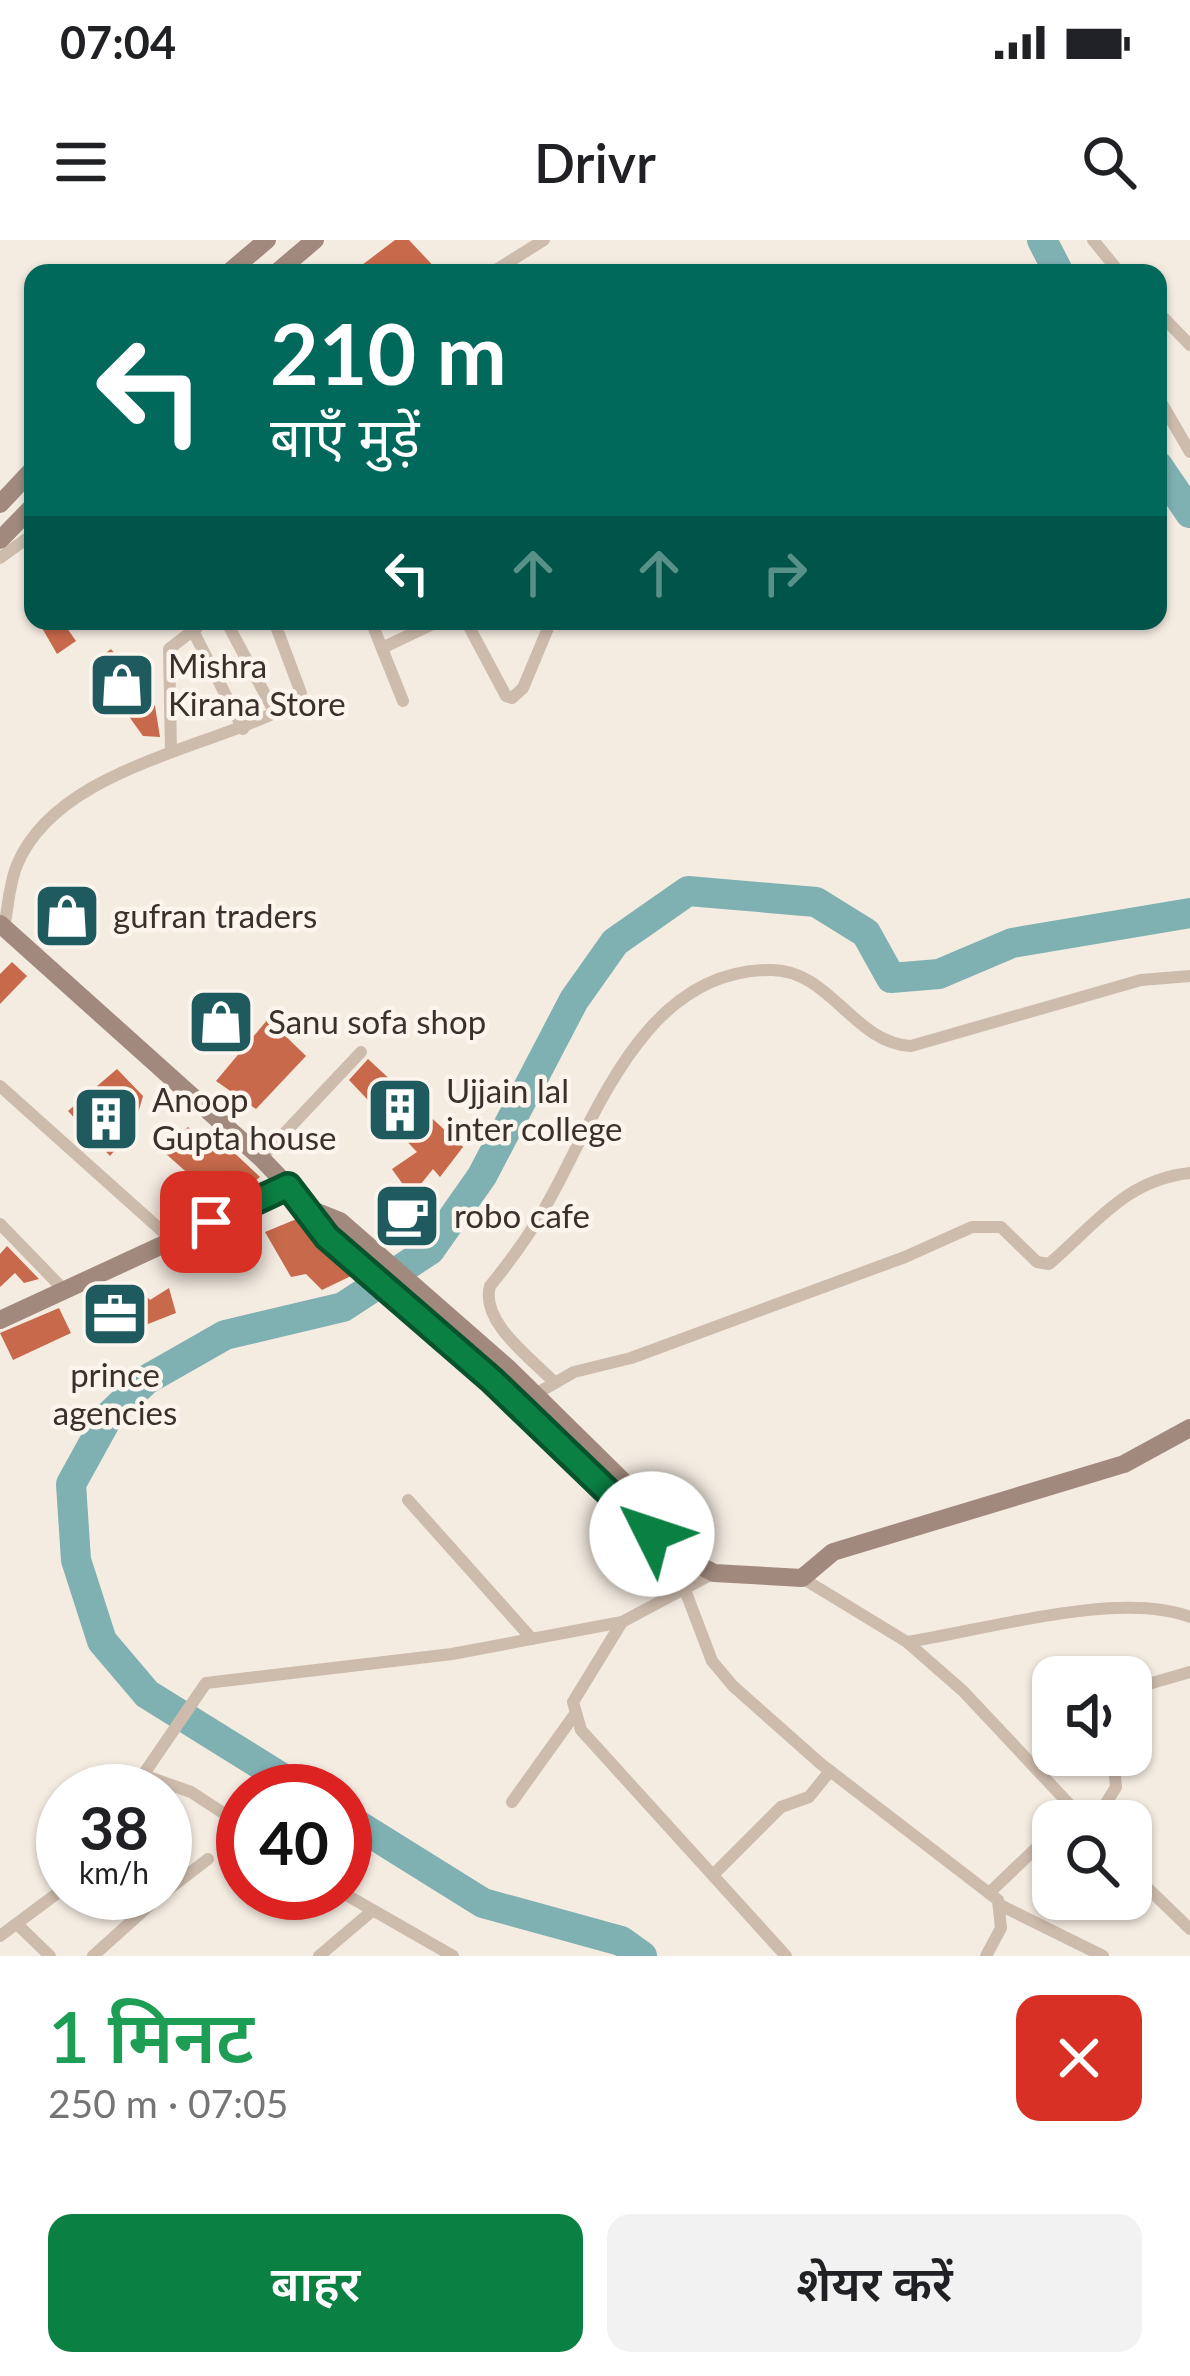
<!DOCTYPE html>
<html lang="hi">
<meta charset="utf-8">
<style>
:root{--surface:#fff;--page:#f2f2f2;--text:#202124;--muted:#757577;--accent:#0b8043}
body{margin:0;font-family:Lato,"Noto Sans Devanagari",sans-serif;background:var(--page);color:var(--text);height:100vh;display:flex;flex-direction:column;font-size:45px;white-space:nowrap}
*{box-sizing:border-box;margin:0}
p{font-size:39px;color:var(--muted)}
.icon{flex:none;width:66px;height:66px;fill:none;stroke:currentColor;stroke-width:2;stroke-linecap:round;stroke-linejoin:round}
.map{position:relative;height:1716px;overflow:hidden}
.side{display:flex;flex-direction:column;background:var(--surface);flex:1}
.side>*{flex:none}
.guide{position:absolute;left:24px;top:24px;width:1143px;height:366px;border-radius:24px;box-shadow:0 3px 9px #0004;background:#00695c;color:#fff;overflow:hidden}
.fabs{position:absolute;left:1032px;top:1416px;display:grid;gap:24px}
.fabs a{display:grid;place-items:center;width:120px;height:120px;border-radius:24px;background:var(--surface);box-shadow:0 3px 9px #0004;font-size:60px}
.speed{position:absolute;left:36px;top:1524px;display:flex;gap:24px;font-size:60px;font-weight:700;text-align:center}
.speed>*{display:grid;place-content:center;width:156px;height:156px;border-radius:50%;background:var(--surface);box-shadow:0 3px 9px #0004;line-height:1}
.speed small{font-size:30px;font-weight:400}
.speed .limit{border:18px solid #d22;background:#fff;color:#111}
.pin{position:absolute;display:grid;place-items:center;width:102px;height:102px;color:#fff;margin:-51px;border-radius:24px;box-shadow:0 6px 18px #0006}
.me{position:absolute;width:132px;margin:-66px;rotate:311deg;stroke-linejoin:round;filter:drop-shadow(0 0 9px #0008)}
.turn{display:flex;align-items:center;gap:42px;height:252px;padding:0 48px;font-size:54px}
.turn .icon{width:156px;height:156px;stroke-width:2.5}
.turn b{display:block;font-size:84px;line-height:102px}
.lanes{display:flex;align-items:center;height:114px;padding:0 48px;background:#0003;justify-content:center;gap:60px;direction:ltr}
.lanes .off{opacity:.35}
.round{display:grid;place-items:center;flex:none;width:126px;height:126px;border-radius:24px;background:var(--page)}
.head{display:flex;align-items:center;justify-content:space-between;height:204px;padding:0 48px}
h1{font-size:72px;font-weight:600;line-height:90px;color:#1e9e55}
.button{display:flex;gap:24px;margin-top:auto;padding:24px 48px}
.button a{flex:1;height:138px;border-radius:24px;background:var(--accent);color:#fff;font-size:48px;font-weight:600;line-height:138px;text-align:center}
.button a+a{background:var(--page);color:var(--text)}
.status{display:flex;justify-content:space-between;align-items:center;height:84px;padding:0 60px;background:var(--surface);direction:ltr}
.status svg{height:33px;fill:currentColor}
header{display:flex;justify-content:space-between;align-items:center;height:156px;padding:0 48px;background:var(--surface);font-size:54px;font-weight:600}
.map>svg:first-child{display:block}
</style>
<div class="status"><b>07:04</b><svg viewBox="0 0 49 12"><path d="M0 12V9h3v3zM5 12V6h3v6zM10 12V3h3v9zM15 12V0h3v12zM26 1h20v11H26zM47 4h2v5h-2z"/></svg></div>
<header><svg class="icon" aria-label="menu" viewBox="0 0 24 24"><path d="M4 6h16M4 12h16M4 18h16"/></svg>Drivr<svg class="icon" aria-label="search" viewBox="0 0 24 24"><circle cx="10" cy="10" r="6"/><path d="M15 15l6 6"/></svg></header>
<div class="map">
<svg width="1190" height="1716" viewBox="0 0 1190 1716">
<rect width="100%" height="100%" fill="#f4ebe1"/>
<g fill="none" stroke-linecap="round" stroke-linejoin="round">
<g stroke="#7fb0b2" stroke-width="30">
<polyline points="1042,0 1059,33"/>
<polyline points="1158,226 1190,273"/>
<polyline points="303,1551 147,1454 102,1401 76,1320 71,1244 108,1177 146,1140 225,1095 343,1067 430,1010 482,936 574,760 615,702 688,651 816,662 866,693 891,738 939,734 1012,703 1190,673"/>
<polyline points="345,1577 483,1663 621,1701 642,1716"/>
</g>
</g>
<g fill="#c8694b">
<polygon points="395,0 409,0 440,33 371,33 362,25"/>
<polygon points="38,381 62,381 76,401 57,414"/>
<polygon points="111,409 155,466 160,497 143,496 91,424"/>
<polygon points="63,658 86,679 69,695 48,673"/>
<polygon points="12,722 27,736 0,764 0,734"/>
<polygon points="268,779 306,816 256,869 216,841"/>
<polygon points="368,819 463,907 440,937 433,929 411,956 392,929 417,912 349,840"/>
<polygon points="117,829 143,856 134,887 110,916 68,871"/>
<polygon points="188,887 219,914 227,906 260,937 230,959 220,949 191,976 176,963 193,938 165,913"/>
<polygon points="411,956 426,974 405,996 389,979"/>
<polygon points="299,978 318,1007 351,1036 322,1050 306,1034 291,1037 265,992"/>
<polygon points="7,1006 39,1039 24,1043 15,1033 0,1047 0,1014"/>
<polygon points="134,1043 150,1060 169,1048 176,1073 115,1097 98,1058"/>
<polygon points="59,1068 71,1093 13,1120 0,1093"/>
</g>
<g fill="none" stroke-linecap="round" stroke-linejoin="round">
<g stroke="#cdbbac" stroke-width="12">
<polyline points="1093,0 1120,33"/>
<polyline points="491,33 544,0"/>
<polyline points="1158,72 1190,105"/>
<polyline points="1158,157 1190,212"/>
<polyline points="0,318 33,294"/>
<polyline points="226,381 275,473"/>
<polyline points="371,381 403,461"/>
<polyline points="466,381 506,456 512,458 523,448 551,381"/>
<polyline points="189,383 243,489"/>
<polyline points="382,408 439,381"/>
<polyline points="171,512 169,409 205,381"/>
<path d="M4,688C8,668 9,644 17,625C58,526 215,509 298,461L301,453L274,381"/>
<polyline points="0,846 172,1000"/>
<polyline points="261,918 361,812"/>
<polyline points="0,984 66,1052"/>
<path d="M553,1141C531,1118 480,1082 490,1046C513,1018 535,987 552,955C600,867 647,730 770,730C830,729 853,803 911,806L1141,740L1190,736"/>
<path d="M534,1155L574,1132L631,1118L905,1017L972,987H1001L1037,1022L1049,1024C1096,984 1125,940 1190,933"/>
<polyline points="408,1260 532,1399"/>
<polyline points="714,1333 622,1382 573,1462 581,1490 786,1716"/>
<polyline points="802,1338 907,1402 963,1451 1085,1581"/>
<polyline points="685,1350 712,1421 733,1446 821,1524 998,1660 1001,1688 986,1716"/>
<path d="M907,1402C985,1390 1119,1350 1190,1377"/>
<polyline points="1131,1449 1190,1432"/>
<polyline points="143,1535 206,1443 452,1414 622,1382"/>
<polyline points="132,1551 143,1535 191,1552 243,1586"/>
<polyline points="512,1562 575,1474"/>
<polyline points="1095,1581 1116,1547 1113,1515"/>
<polyline points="1131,1632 1190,1689"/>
<polyline points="713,1635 781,1567 809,1557 830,1531"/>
<polyline points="165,1652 208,1619"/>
<polyline points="343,1653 453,1716"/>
<polyline points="989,1653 1053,1592"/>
<polyline points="1002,1666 1103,1716"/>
<polyline points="17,1684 50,1716"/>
<polyline points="0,1696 63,1649"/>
<polyline points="93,1716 163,1653"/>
<polyline points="319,1716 372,1671"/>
</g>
<g stroke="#a18a7d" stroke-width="18">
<polyline points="228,33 267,0"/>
<polyline points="276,33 315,0"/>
<polyline points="0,264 33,229"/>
<polyline points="0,300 33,266"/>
<polyline points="0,684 261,918 310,969 327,997 492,1140 627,1273 678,1314 714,1333 802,1338 833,1312 1124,1224 1190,1188"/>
<polyline points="310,969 340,981 507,1127 688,1305 691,1316"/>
<polyline points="0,1080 288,947"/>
</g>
</g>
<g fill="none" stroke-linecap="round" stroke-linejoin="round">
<g stroke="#07532c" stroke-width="30">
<polyline id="route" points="211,982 288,946 327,997 492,1140 652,1294"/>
</g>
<use href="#route" stroke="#0b8043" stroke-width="21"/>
</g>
<defs>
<g id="shop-square" transform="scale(3.45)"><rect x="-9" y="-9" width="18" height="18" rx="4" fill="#1f5a5e" stroke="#fbf5ee"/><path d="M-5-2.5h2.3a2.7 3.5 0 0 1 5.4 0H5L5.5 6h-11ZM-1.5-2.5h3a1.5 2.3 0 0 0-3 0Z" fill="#fff"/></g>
<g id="building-square" transform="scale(3.45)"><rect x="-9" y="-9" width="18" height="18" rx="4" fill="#1f5a5e" stroke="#fbf5ee"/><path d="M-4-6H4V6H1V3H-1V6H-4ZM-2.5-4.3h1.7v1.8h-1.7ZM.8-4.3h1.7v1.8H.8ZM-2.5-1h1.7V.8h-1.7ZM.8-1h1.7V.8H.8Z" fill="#fff"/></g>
<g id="cafe-square" transform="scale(3.45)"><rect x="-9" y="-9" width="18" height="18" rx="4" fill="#1f5a5e" stroke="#fbf5ee"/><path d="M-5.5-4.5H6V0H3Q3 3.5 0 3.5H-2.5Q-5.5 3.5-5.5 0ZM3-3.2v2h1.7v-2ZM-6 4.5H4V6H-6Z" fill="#fff"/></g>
<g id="office-square" transform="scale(3.45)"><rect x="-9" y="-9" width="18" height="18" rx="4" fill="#1f5a5e" stroke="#fbf5ee"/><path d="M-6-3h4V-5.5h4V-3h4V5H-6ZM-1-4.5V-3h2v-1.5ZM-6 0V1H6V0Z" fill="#fff"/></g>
</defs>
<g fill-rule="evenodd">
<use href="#shop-square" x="122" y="445"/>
<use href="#shop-square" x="67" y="676"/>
<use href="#shop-square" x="221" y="782"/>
<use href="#building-square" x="400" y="870"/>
<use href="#building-square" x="106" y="879"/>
<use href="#cafe-square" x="407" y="976"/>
<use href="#office-square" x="115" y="1074"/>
</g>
<g text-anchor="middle" stroke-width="9" stroke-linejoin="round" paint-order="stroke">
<g font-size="33" fill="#3b302b" stroke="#fbf5ee" text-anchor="start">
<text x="168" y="438">Mishra<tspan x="168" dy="38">Kirana Store</tspan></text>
<text x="113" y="688">gufran traders</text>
<text x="268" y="794">Sanu sofa shop</text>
<text x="446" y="863">Ujjain lal<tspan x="446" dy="38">inter college</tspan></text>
<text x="152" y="872">Anoop<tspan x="152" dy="38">Gupta house</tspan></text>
<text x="454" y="988">robo cafe</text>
<text x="115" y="1147" text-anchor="middle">prince<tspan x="115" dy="38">agencies</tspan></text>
</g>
</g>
</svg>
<div class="fabs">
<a><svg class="icon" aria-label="sound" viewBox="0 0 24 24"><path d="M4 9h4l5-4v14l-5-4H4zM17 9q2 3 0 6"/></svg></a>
<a><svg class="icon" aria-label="search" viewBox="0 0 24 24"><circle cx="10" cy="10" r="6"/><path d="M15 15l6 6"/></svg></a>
</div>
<div class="speed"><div>38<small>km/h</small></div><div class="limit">40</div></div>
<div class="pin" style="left:211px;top:982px;background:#d93025"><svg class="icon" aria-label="arrive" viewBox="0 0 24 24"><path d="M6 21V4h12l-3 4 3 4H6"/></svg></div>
<svg class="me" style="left:652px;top:1294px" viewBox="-20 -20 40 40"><circle r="19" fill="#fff"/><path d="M0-13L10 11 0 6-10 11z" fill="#0b8043"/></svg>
<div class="guide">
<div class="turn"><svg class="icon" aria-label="left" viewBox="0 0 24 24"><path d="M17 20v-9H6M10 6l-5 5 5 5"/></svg><div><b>210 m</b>बाएँ मुड़ें</div></div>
<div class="lanes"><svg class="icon" aria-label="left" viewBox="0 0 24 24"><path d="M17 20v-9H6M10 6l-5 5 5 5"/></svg><svg class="icon off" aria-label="ahead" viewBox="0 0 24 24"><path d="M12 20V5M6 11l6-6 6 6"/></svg><svg class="icon off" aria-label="ahead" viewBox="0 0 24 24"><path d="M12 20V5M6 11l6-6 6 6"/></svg><svg class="icon off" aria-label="right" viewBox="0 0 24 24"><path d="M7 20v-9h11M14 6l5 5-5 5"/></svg></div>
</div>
</div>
<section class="side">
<div class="head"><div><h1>1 मिनट</h1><p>250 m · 07:05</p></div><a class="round" style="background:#d93025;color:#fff"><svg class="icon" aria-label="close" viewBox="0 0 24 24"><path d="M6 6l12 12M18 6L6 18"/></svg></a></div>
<div class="button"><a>बाहर</a><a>शेयर करें</a></div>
</section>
